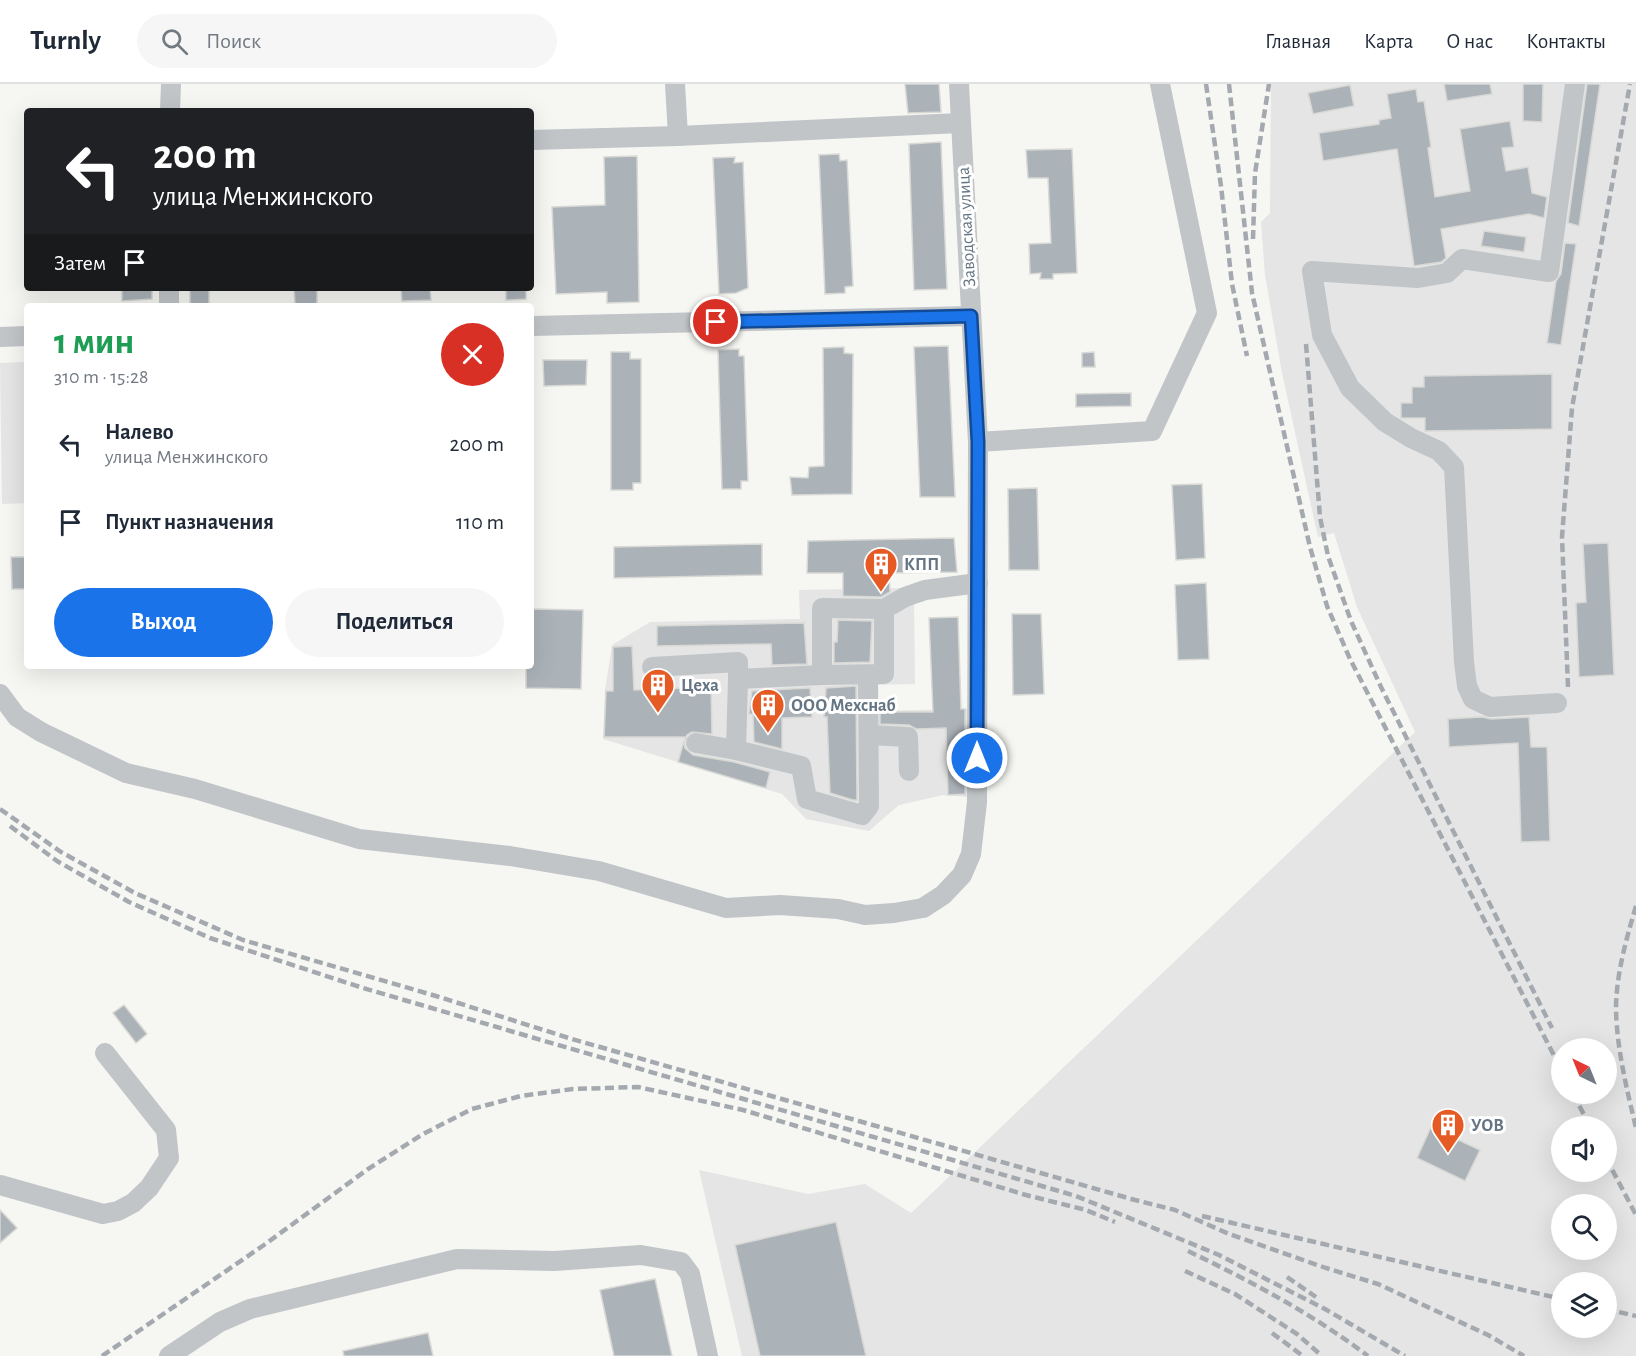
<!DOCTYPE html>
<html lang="ru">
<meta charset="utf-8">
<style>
:root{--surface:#fff;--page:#f6f6f7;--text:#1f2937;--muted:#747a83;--line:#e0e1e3;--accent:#1a73e8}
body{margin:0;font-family:"Alegreya Sans",sans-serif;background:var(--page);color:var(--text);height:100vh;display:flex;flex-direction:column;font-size:22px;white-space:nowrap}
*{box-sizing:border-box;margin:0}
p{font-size:20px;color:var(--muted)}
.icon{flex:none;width:33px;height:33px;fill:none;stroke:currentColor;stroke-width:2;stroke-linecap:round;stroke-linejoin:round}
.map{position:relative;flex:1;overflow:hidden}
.panel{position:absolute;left:24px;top:219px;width:510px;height:366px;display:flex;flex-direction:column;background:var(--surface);border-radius:6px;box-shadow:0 6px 24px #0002}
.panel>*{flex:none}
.banner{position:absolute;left:24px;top:24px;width:510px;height:183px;border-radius:6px;box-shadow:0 6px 24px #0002;background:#202124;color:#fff;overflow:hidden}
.needle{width:39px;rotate:317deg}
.buttons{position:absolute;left:1551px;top:954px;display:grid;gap:12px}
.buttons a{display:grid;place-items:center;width:66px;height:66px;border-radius:50%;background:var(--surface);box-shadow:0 6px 24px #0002;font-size:30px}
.pin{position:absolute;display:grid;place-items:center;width:51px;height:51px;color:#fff;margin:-26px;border:3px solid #fff;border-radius:50%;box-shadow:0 2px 6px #0007}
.me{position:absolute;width:66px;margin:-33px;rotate:0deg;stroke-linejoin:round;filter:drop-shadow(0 0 4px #0008)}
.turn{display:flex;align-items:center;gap:21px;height:126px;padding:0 30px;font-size:27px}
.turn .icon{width:78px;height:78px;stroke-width:2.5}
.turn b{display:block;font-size:42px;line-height:51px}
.then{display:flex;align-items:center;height:57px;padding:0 30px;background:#0003;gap:12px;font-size:22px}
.round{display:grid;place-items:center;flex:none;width:63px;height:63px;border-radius:32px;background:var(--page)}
.head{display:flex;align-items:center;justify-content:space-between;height:102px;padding:0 30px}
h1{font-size:36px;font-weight:700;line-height:45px;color:#1e9e55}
.cta{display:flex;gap:12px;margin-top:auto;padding:12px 30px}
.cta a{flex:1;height:69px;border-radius:36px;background:var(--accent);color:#fff;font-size:24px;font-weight:700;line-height:69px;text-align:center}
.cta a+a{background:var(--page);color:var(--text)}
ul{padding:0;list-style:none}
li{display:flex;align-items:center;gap:18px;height:78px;padding:0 30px}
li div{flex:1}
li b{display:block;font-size:22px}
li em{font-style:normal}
header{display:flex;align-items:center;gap:36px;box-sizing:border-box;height:84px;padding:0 30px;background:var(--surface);border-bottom:2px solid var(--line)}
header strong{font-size:28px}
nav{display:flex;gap:33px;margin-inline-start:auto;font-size:21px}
.search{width:420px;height:54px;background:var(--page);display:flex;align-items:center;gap:15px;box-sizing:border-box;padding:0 21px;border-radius:33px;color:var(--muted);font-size:22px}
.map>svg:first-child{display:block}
</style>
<header>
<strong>Turnly</strong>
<div class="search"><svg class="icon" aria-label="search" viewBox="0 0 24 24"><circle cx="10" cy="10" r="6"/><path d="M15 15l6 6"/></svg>Поиск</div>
<nav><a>Главная</a><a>Карта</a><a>О нас</a><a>Контакты</a></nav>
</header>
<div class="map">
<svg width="1636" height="1272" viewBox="0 0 1636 1272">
<rect width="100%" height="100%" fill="#f6f6f3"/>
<g fill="#e4e5e4" fill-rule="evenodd">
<path d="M1271,0H1636V1272H742L699,1086L808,1110L865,1100L911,1129L1415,648L1357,523L1334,449L1318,453L1282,289L1265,191L1261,138L1270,129ZM1562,964H1606V1010H1562ZM1562,1042H1606V1088H1562ZM1562,1120H1606V1166H1562ZM1562,1198H1606V1244H1562Z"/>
<polygon points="27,278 27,419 2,420 0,279"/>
<polygon points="907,504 914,516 915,600 871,601 871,627 968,625 969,713 943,711 899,721 869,747 806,735 782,710 603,655 605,606 612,561 650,538 800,535 799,506"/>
</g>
<g fill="#abb2b8" stroke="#d8d8d5" stroke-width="1.5">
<polygon points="905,0 939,0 941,28 908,29"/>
<polygon points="1444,0 1490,0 1492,10 1447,17"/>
<polygon points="1523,0 1543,0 1542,38 1523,37"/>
<polygon points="1587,0 1600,0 1579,142 1568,139"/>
<polygon points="1350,1 1354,22 1313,30 1308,9"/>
<polygon points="1416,5 1418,18 1424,17 1431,63 1428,64 1435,113 1470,107 1460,45 1510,37 1514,63 1502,64 1506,87 1528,83 1532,109 1547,113 1544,134 1529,130 1441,145 1446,174 1441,178 1414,182 1397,65 1323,77 1319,49 1379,40 1379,36 1391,34 1387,10"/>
<polygon points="941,58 947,205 914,206 909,60"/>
<polygon points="1072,65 1077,189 1053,190 1053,195 1040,195 1041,189 1030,190 1029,160 1051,159 1048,94 1028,94 1026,66"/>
<polygon points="839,70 840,77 847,76 853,202 845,203 845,209 825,210 819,71"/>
<polygon points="637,72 639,218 607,219 607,208 556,210 552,123 605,121 604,73"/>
<polygon points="735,73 734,79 743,78 748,204 736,209 719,210 713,74"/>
<polygon points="1484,147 1526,153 1524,168 1481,162"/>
<polygon points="1565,159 1576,160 1561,261 1547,259 1556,197 1561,190"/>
<polygon points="122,204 152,204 152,215 122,217"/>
<polygon points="190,204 209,204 209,221 190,222"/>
<polygon points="294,204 317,204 317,220 295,220"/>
<polygon points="401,204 430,204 431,216 402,217"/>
<polygon points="506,204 526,204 526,215 506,216"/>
<polygon points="948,262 955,413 920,413 914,263"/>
<polygon points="844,263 844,269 853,270 852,410 792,411 790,393 808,394 809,383 824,382 823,264"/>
<polygon points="739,265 739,272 744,272 748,397 741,397 741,405 722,405 718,266"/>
<polygon points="611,268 630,268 630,275 641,275 641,399 633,399 633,406 611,406"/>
<polygon points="1094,268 1095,283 1082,283 1082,269"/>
<polygon points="543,276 587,276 586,301 544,302"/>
<polygon points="1552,290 1552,345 1425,347 1425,334 1401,334 1401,319 1412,319 1412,303 1424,303 1424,292"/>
<polygon points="1131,309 1131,322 1076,323 1076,310"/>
<polygon points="1202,400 1205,474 1176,476 1172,401"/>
<polygon points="1037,404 1039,486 1009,486 1008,405"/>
<polygon points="954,454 957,488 889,489 890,508 881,513 843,512 843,489 807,489 808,457"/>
<polygon points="1608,459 1614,591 1579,593 1576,519 1586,518 1583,460"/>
<polygon points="762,460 762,491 614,494 614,463"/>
<polygon points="11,473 27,473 27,505 12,505"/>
<polygon points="1206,499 1209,575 1178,576 1175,501"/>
<polygon points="531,525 583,526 581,605 526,604 526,582 531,582"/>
<polygon points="1012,530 1041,530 1044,610 1013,611"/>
<polygon points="958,533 961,625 965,625 965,710 948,711 946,644 916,645 909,641 880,640 880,628 933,628 929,534"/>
<polygon points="838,536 872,537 870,578 834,579 834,558 837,558"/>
<polygon points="804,539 807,580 772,581 771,560 657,562 657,542"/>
<polygon points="632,562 634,606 711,603 712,650 692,648 687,651 685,656 685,653 604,653 606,607 613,607 613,563"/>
<polygon points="856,602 857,716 853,716 830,709 827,633 824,633 826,604"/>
<polygon points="810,604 812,633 782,634 782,665 754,658 753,630 749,630 752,607"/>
<polygon points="1482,633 1491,635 1529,633 1531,663 1547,663 1550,757 1521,758 1518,659 1449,663 1448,635"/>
<polygon points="684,657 685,664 693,671 734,678 770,688 766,704 678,678"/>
<polygon points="124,921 147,950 136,959 113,929"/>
<polygon points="1431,1043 1480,1066 1465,1097 1417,1074"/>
<polygon points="0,1126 17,1144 0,1159"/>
<polygon points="836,1138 866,1272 760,1272 735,1161"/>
<polygon points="655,1195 672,1272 614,1272 600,1206"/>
<polygon points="428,1249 433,1272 344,1272 343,1267"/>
</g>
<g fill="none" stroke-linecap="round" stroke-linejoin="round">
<g stroke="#c1c5c8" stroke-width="20">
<polyline points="675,0 678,52"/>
<polyline points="170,27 171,0"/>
<polyline points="531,56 678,52 960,39"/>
<polyline points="169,204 169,222"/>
<polyline points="531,242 971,232"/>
<polyline points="0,253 27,252"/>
<polyline points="978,358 1152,347 1207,229 1160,0"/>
<polyline points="884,525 884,590 822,591 822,524 884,525 905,513 925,506 978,499"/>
<polyline points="652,583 738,578 738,595 822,591"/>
<polyline points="0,610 17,633 41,648 126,689 195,705 359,755 510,772 599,787 726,824 780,821 838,825 865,831 894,829 923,824 943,811 962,791 971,770 977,718 978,358 959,0"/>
<polyline points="1557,619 1490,623 1473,615 1467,602 1464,578 1454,383 1439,367 1411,354 1385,338 1350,304 1322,251 1312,187 1418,194 1447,189 1462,175 1549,188 1575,0"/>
<polyline points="869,651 908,653 909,687"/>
<polyline points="696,659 736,666 738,595"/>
<polyline points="736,666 801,682 807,715 862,731 869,722 868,591"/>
<polyline points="0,1101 103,1130 118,1127 133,1119 149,1104 169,1074 166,1046 105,969"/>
<polyline points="169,1272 220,1238 250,1225 457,1175 554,1177 641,1171 681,1178 690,1190 708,1272"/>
</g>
<g stroke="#a4a9af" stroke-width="4.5" stroke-dasharray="9 4.5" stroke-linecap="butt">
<polyline points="1206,0 1221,102 1232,200 1247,272"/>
<polyline points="1229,0 1252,209 1310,463 1327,522 1350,575 1562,987"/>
<polyline points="1253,155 1255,89 1269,0"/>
<polyline points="1306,260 1320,433 1328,472 1351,537 1381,603 1552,944"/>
<polyline points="1568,603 1562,453 1572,324 1630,0"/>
<polyline points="0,725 61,768 135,809 243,856 436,912 572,955 1135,1116 1175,1126 1229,1150 1326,1184 1378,1200 1488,1251 1524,1272"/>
<polyline points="10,742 57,777 129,818 210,854 363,904 1076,1112 1219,1171 1325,1225 1405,1272"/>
<path d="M1636,822C1626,856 1616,891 1616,926C1617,966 1627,1006 1636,1044"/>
<polyline points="1573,1010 1590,1042"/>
<polyline points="1606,1074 1636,1131"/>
<polyline points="1202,1132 1562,1215"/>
<path d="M1188,1167C1250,1197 1313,1230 1368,1272"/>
<polyline points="1185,1187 1235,1210 1297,1250 1322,1272"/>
<polyline points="1287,1193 1316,1213"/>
<polyline points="1606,1225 1636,1232"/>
<polyline points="1272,1249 1303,1272"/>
<polyline points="102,1272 264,1161 368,1085 423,1050 472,1025 521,1012 573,1005 638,1003 743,1026 1026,1111 1086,1126 1115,1138"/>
</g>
</g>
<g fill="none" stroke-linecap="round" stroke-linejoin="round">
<g stroke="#114b97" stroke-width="15">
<polyline id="route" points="716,238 971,232 978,358 977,674"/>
</g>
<use href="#route" stroke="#1a73e8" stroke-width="10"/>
</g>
<defs>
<g id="building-pin" transform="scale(1.725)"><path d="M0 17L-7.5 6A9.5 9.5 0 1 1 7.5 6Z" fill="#e65a23" stroke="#fff"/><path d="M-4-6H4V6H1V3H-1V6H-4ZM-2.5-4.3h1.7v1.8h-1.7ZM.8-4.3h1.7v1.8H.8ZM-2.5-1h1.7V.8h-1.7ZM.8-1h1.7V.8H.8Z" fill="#fff"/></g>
</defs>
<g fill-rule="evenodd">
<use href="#building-pin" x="881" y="480"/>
<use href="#building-pin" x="658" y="601"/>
<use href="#building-pin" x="768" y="621"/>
<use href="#building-pin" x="1448" y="1041"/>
</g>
<g text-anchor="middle" stroke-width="6" stroke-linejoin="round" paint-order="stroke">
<g font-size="18" fill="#657584" stroke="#fff">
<text transform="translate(966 143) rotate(-93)" y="6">Заводская улица</text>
</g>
<g font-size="18" font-weight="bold" fill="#657584" stroke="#fff" text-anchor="start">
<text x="904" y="486">КПП</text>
<text x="681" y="607">Цеха</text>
<text x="791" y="627">ООО Мехснаб</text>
<text x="1471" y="1047">УОВ</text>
</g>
</g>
</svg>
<div class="buttons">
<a><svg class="needle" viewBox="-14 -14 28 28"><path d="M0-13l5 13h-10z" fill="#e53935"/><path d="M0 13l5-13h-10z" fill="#747a83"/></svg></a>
<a><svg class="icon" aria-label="sound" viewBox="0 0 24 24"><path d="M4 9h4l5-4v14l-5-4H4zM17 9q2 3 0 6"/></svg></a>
<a><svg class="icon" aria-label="search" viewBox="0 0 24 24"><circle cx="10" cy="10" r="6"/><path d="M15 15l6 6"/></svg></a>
<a><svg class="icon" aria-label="layers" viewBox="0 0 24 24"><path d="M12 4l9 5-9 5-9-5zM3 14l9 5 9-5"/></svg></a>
</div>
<div class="pin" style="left:716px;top:238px;background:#d93025"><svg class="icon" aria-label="arrive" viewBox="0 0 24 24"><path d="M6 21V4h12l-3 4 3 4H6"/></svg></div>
<svg class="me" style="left:977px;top:674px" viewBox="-20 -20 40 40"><circle r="17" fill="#1a73e8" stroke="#fff" stroke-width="3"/><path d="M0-11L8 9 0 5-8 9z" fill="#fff"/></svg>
<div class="banner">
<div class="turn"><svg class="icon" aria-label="left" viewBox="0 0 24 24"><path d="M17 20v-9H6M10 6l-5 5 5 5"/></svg><div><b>200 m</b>улица Менжинского</div></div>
<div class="then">Затем<svg class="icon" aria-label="arrive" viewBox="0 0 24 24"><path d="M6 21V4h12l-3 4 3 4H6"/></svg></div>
</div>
<section class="panel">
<div class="head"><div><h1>1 мин</h1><p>310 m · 15:28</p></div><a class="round" style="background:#d93025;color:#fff"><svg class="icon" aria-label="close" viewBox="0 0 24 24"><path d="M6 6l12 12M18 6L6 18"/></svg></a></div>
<ul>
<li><svg class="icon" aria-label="left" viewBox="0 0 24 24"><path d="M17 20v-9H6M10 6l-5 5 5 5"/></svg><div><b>Налево</b><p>улица Менжинского</p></div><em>200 m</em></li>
<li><svg class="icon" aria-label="arrive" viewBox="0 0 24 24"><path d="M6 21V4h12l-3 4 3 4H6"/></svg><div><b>Пункт назначения</b></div><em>110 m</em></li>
</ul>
<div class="cta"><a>Выход</a><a>Поделиться</a></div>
</section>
</div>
